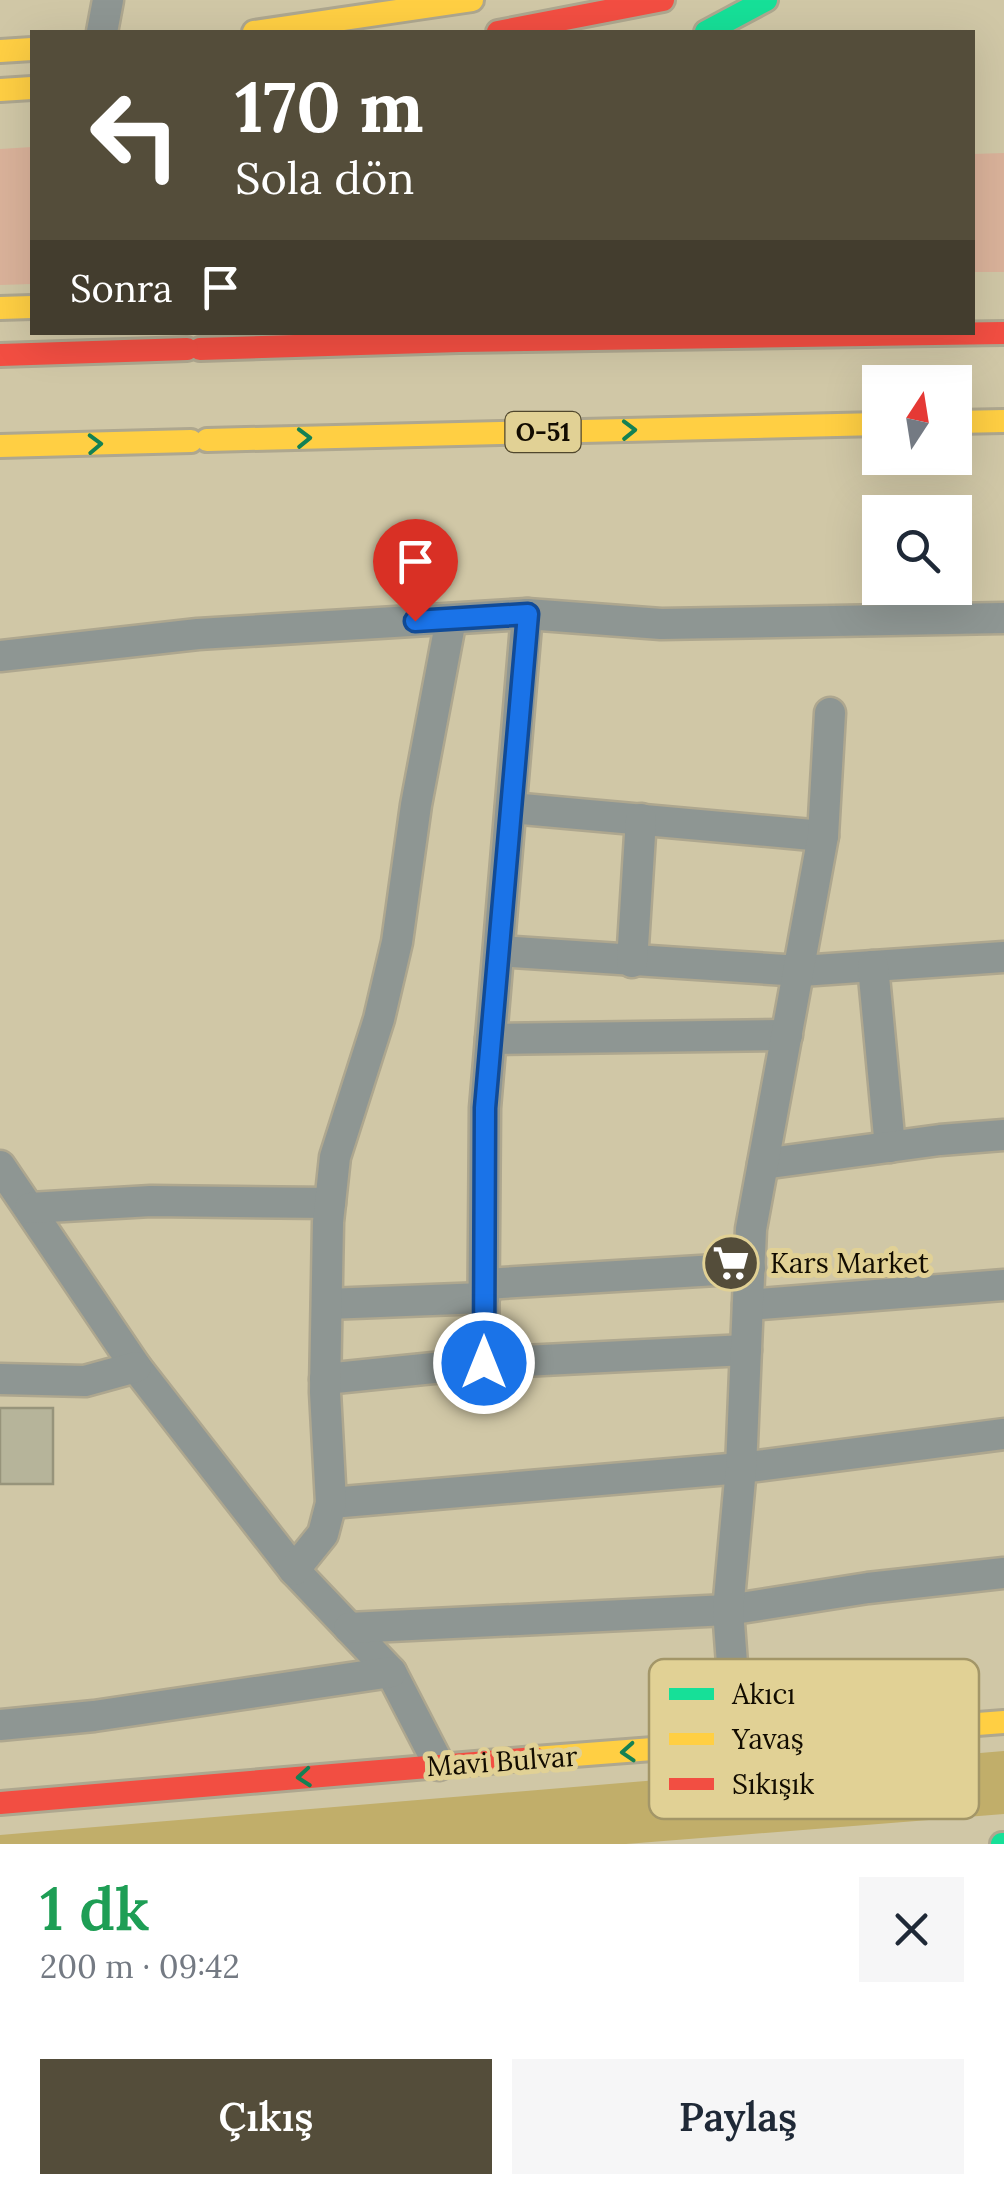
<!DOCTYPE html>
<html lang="tr">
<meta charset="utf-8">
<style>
:root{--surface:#fff;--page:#f6f6f7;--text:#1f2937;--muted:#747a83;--accent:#544d3a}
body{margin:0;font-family:Lora,serif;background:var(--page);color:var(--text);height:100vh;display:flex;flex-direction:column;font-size:38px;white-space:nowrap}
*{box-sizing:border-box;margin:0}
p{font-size:32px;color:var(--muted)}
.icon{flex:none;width:55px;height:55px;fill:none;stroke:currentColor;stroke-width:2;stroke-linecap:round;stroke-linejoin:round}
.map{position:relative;height:1844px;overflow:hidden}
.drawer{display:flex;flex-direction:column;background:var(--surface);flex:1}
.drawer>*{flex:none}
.banner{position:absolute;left:30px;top:30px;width:945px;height:305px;border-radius:0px;box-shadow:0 10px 40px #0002;background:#544d3a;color:#fff;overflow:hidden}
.needle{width:65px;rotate:12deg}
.fabs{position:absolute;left:862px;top:365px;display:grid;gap:20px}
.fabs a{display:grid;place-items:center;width:110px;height:110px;border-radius:0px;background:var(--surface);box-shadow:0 10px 40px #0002;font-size:50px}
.pin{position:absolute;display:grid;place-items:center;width:85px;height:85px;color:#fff;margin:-102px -42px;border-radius:50% 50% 50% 0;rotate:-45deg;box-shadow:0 0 10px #0007}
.pin .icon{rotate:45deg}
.me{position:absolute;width:110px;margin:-55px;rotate:0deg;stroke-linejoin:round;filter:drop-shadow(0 0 8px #0008)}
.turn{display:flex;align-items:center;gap:35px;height:210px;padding:0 40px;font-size:45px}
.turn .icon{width:130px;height:130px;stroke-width:2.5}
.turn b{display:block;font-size:70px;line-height:85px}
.then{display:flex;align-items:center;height:95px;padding:0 40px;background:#0003;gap:20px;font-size:38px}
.round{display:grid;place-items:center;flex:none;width:105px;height:105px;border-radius:0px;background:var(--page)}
.head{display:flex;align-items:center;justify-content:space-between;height:170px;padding:0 40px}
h1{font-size:60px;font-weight:600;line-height:75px;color:#1e9e55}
.action{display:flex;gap:20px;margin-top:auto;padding:20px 40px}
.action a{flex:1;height:115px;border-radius:0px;background:var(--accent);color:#fff;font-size:40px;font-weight:600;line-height:115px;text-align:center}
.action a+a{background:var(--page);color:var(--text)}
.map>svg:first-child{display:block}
</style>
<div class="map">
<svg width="1004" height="1844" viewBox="0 0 1004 1844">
<rect width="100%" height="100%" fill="#d0c7a6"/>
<g fill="#dab29a">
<polygon points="32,147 32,284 0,285 0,149"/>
<polygon points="1004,153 1004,272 973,272 973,154"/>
</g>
<polygon fill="#c1ae6a" points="1004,1751 1004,1814 626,1844 0,1844 0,1835"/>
<rect fill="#b6b49a" stroke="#97947b" stroke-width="2.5" x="0" y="1408" width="53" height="76"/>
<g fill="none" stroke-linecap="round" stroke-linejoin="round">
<g stroke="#aea78f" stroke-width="35">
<g id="street">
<polyline points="102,32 108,0"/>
<polyline points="0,656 198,634 527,614 661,624 1004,618"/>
<polyline points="511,808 823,836"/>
<polyline points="499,951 801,971 1004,957"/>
<polyline points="632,962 641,819"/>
<polyline points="873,966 890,1147"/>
<polyline points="491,1039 787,1035"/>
<polyline points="763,1164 940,1140 1004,1135"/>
<polyline points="0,1166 136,1367 294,1570 391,1672 439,1765"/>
<polyline points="30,1208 151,1201 330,1203"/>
<polyline points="484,1284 750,1268"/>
<polyline points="327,1304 484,1298"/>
<polyline points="748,1305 1004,1285"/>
<polyline points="483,1363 485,1108 527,614"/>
<polyline points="0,1379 85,1381 136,1367"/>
<polyline points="325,1379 483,1363 746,1350"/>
<polyline points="331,1503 741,1468 1004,1434"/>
<polyline points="294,1570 323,1534 331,1503 325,1392 328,1222 335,1157 379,1019 397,942 416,805 451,619"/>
<polyline points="349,1628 728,1610 868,1588 1004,1573"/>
<polyline points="0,1725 94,1716 391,1672"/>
<polyline points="738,1744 728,1610 741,1468 751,1229 823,836 830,713"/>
</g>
</g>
<g stroke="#aea78f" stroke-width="28">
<g id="fast">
<polyline points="706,32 766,0"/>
<polyline points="1002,1844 1004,1844"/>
</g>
</g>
<g stroke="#aea78f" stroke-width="28">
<g id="slow">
<polyline points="254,32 472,0"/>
<polyline points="0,51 32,49"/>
<polyline points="0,90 32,88"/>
<polyline points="0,308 32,307"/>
<polyline points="955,422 1004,421"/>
<polyline points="207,440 880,424"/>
<polyline points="0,446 191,441"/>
<polyline points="535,1758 1004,1722"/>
</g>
</g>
<g stroke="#aea78f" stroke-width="28">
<g id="jam">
<polyline points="498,32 663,0"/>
<polyline points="200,349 459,341 1004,333"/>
<polyline points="0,355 187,349"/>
<polyline points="0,1803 535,1758"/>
</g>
</g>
<use href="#street" stroke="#8e9693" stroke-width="30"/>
<use href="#fast" stroke="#16e098" stroke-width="22"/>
<use href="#slow" stroke="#ffcf43" stroke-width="22"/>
<use href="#jam" stroke="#f24e42" stroke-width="22"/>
</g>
<defs><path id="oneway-chevron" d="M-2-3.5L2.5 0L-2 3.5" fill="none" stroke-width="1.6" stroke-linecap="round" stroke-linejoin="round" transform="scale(2.5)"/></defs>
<g stroke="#148154">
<use href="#oneway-chevron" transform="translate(629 430) rotate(-1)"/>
<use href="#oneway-chevron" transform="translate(304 438) rotate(-1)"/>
<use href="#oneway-chevron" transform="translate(95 444) rotate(-2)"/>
<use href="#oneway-chevron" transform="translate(628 1752) rotate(176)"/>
<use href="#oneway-chevron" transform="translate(304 1777) rotate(175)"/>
</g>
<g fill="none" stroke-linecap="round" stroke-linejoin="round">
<g stroke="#114b97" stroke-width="25">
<polyline id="route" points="415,621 528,614 485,1108 484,1363"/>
</g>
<use href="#route" stroke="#1a73e8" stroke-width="18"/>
</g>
<defs>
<g id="supermarket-disc" transform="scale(2.875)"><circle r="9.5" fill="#544d3a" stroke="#e1d195"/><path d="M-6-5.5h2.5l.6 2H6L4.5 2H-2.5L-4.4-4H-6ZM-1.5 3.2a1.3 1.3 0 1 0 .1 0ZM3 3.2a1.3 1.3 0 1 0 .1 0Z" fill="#fff"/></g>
</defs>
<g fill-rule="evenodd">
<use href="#supermarket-disc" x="731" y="1263"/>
</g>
<g text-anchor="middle" stroke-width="10" stroke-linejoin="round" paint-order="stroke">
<rect fill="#e1d195" stroke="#50472d" stroke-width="2.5" x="505.5" y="412" width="75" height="40" rx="8"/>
<g font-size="25" font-weight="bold" fill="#120c00">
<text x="543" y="441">O-51</text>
</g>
<g font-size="28" fill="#120c00" stroke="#e1d195" text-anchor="start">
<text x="770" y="1273">Kars Market</text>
</g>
<g font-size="28" fill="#120c00" stroke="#e1d195">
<text transform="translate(502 1761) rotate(-4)" y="10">Mavi Bulvar</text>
</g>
</g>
<rect x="649" y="1659" width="330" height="160" rx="15" fill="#e1d195" stroke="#a39668" stroke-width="2.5"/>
<rect x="669" y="1688" width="45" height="12" fill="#16e098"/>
<rect x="669" y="1733" width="45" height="12" fill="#ffcf43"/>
<rect x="669" y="1778" width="45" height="12" fill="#f24e42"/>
<g font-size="28" fill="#120c00">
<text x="732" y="1704">Akıcı</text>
<text x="732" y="1749">Yavaş</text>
<text x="732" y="1794">Sıkışık</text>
</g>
</svg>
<div class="fabs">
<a><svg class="needle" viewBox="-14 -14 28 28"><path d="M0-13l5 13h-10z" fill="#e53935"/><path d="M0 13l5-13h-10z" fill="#747a83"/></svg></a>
<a><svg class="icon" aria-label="search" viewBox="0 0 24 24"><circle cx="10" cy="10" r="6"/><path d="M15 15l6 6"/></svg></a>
</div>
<div class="pin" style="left:415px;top:621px;background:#d93025"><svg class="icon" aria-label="arrive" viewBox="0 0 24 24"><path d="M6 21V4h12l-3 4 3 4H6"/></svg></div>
<svg class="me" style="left:484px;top:1363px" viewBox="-20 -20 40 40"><circle r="17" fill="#1a73e8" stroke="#fff" stroke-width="3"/><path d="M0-11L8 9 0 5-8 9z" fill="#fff"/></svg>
<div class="banner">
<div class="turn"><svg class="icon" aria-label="left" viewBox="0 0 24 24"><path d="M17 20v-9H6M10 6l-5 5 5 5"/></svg><div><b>170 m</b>Sola dön</div></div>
<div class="then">Sonra<svg class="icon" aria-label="arrive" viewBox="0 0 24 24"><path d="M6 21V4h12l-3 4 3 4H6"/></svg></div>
</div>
</div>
<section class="drawer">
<div class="head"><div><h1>1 dk</h1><p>200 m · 09:42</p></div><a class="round"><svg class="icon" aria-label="close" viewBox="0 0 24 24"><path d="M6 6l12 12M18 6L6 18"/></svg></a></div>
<div class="action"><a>Çıkış</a><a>Paylaş</a></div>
</section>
